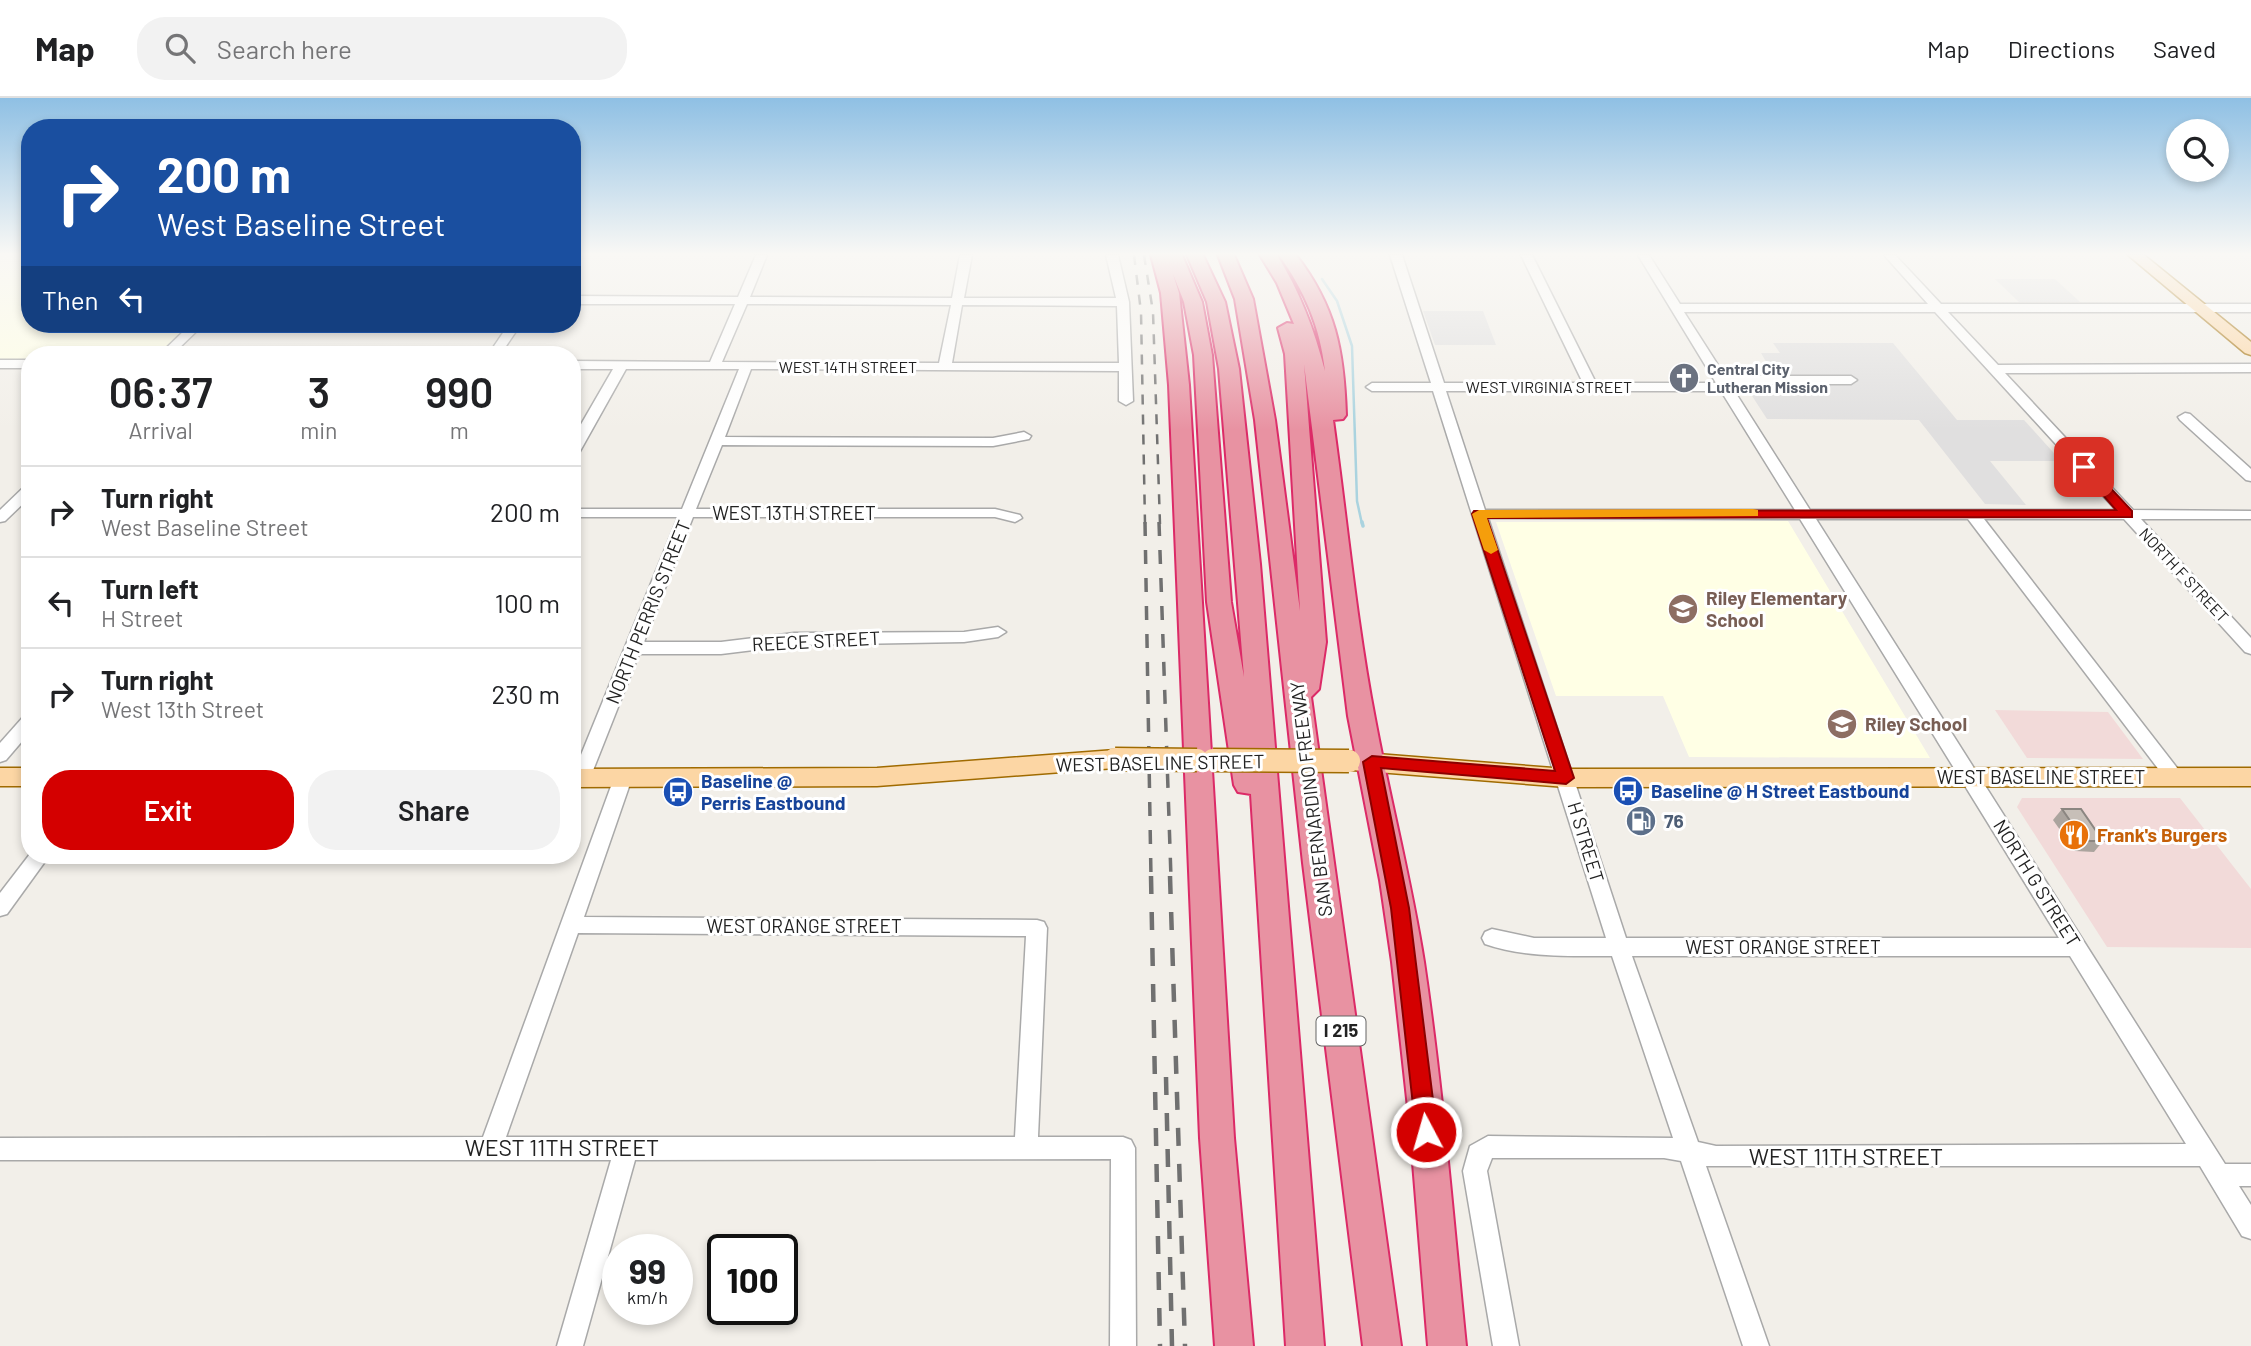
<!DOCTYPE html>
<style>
:root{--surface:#fff;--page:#f2f2f2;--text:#202124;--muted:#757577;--line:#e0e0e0;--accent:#d40000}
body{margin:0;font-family:Barlow,sans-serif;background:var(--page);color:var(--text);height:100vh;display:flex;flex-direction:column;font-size:26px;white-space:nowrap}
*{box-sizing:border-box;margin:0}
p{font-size:23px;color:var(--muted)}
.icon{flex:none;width:38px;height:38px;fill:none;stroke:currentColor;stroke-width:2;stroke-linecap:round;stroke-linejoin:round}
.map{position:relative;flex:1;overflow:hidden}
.panel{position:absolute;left:21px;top:248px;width:560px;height:518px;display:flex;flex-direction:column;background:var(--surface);border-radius:28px;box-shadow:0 4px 10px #0003}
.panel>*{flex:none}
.hud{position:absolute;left:21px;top:21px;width:560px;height:214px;border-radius:28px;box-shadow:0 4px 10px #0003;background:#1a4fa0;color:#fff;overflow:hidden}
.fabs{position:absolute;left:2166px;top:21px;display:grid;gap:14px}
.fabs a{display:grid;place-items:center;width:63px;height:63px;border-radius:50%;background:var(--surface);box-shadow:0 4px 10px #0003;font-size:35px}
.speed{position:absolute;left:602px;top:1136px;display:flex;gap:14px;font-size:35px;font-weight:700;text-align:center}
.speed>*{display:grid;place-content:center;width:91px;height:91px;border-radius:50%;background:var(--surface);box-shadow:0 4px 10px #0003;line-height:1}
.speed small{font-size:18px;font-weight:400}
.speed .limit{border:4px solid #111;border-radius:10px;background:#fff;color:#111}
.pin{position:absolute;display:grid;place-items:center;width:60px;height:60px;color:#fff;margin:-30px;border-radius:14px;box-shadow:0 4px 10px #0006}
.me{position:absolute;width:77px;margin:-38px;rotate:354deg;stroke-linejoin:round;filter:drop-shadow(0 0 5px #0008)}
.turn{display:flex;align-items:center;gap:24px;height:147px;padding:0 21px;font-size:32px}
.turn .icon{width:91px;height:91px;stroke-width:2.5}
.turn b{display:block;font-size:49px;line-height:60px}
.then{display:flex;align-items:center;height:66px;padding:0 21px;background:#0003;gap:14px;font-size:26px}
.eta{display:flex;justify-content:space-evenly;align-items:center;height:119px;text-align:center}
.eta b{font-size:42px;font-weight:600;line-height:49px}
.primary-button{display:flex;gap:14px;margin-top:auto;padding:14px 21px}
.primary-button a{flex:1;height:80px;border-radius:28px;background:var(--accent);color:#fff;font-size:28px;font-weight:600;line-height:80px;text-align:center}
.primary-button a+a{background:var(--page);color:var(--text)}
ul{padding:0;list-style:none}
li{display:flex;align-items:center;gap:21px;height:91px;padding:0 21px;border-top:2px solid var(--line)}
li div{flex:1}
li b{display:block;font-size:26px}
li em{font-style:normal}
header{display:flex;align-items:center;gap:42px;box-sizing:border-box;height:98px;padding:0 35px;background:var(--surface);border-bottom:2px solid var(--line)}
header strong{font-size:33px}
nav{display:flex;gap:38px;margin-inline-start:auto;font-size:24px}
.search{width:490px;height:63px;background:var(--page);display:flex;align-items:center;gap:18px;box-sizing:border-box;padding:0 24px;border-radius:28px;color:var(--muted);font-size:26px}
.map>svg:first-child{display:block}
</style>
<header>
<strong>Map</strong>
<div class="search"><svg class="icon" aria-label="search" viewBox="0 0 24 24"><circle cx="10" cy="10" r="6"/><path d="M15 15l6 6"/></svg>Search here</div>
<nav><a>Map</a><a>Directions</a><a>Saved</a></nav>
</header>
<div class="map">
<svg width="2251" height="1248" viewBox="0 0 2251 1248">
<rect width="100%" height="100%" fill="#f2efe9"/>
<g fill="#e0dfdf">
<polygon points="1995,181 2055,181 2080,204 2019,204"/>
<polygon points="1423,213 1483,213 1496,247 1435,247"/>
<polygon points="1773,245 1893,245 1957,322 2024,322 2061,363 1990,363 2026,407 1985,406 1919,322 1767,321 1732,267 1768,267 1761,255 1780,255"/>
</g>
<g fill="#f2dad9">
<polygon points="1995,612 2108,614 2143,661 2027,660"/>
<polygon points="2022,700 2180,700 2251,791 2251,850 2107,849 2017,709"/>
</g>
<g fill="#ffffe5">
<polygon points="0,157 30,157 30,226 191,226 160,257 30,257 30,261 0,261"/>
<polygon points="1788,423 1930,660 1689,659 1663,598 1556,598 1496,424"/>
</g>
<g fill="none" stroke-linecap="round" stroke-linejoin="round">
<polyline stroke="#aad3df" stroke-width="2.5" points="1322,181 1337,203 1352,248 1357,403 1362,426"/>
<polyline stroke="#aad3df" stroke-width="3.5" points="1362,424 1363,428"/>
<g stroke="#a9a9a9" stroke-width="3">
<g id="minor">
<path d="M756,157H767L750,199L952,200L960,157H972L964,200H1116L1106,157H1118L1129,204L1133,303L1126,307L1119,303V273L751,271L725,339L993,340L1024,334L1031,338L1029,341L993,348L722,347L696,411H995L1020,417L1022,420L1015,424L995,419H693L644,544H721L794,535L964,534L998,529L1006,534L998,539L964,544L794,547L721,556H639L590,680L587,685H575L572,679L678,419H572V411H682L739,271H626L579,355L572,359V342L613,271H572V263L710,264L735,206H572V198L738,199ZM747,206L951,207L939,265L722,264ZM962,207L1117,208L1119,265H952Z"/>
<path d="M1390,157H1402L1444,285H1583L1521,157H1532L1596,285H1716L1638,157H1649L1680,206H1928L1884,157H1895L1941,206H2251V214H1948L1998,267L2251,266V274L2005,275L2133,412L2251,413V421H2141L2251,540V556L2245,554L2124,421H1984L2181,675L2184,680L2181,685H2169L1968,421H1816L2225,1066H2251V1088H2239L2251,1107V1141L2242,1138L2200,1068H1706L1769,1248H1743L1681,1063L1664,1060H1492L1487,1073L1519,1248H1493L1463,1073L1470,1048L1488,1038L1673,1040L1612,858C1569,858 1526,860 1485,846L1482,840L1485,834L1492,831L1534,840H1606L1433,293H1372L1366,289L1372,285H1431ZM1684,214H1935L2116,412H1810L1730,286H1851L1857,282L1851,278H1725ZM1446,293H1721L1795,412H1485ZM1488,420L1800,421L2059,840H1626ZM1632,858H2070L2186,1046L1716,1048L1698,1044Z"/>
<polygon points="191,226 204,226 172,257 159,257"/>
<polygon points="509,226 521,226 500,257 488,257"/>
<rect x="0" y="262" width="30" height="8"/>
<polygon points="2185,315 2190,316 2251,371 2251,383 2246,382 2180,322 2178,319"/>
<polygon points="30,387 30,399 5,423 0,424 0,412 25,388"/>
<polygon points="30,616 30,634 6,662 0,664 0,645 24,618"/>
<path d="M623,673L629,675L632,680L584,819L1037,822L1044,824L1047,830L1038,1039H1123L1131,1042L1135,1050L1136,1248H1110L1111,1061L635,1062L583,1248H557L611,1062H0V1040L483,1039L614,680L617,675ZM578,835L1026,838L1015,1039H506Z"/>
<polygon points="30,756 49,758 7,816 0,818 0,795"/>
</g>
</g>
<g stroke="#a06b00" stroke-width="3">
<g id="major">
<polygon points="2128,157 2144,157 2251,244 2251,257 2245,255"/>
<polygon points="1115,652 1123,655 1127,661 1123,667 1115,670 877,688 572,689 572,671 877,670"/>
<polygon points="1352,654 1566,671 2251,670 2251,688 1566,689 1352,672 1344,669 1340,663 1344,657"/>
<rect x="0" y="670" width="30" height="18"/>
</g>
</g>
<g stroke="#dc2a67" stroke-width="4">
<g id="highway">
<polygon points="1151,157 1182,157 1202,204 1212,257 1231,504 1244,579 1219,271 1207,204 1187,157 1203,157 1225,204 1239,271 1260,466 1324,1248 1286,1248 1251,696 1238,694 1234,687 1207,504 1194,257 1184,204 1173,176 1179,195 1189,287 1234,1040 1253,1248 1215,1248 1200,1040 1169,287 1161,195"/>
<path d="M1218,157H1234L1253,201L1275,322L1300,513L1285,256L1278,230L1287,225L1294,226L1277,185L1260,157H1277C1300,194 1314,231 1325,273C1320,228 1305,194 1279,157H1296C1336,209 1344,253 1346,317L1343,321L1333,322C1347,422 1356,522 1375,621C1390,702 1411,782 1424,864C1443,992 1453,1120 1466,1248H1428L1410,1028L1392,864L1380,782L1348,618L1304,266L1326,544L1319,591L1311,599L1401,1248H1363L1303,765L1255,322L1235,201Z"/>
</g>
</g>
<use href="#minor" fill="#fff" fill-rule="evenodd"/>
<use href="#major" fill="#fcd6a4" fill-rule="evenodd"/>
<use href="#highway" fill="#e892a2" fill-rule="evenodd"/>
<g stroke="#707070" stroke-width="2.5" stroke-dasharray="10 10" stroke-linecap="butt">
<polyline points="1134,157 1141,214 1145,426"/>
<polyline points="1144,157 1153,214 1160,426"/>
</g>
<g stroke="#707070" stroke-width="3.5" stroke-dasharray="14 14" stroke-linecap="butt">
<polyline points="1145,424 1151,780"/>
<polyline points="1159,424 1171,780"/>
</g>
<g stroke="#707070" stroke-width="4.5" stroke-dasharray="18 18" stroke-linecap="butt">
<polyline points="1151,778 1160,1248"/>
<polyline points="1170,778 1185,1248"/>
<polyline points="1166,979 1172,1248"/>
</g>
<g stroke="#a06b00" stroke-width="25" stroke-linecap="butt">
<g id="major-bridge">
<polyline points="1115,661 1197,662"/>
<polyline points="1213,662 1349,663"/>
</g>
</g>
<use href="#major-bridge" stroke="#fcd6a4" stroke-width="22"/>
</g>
<polygon fill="#aba49e" points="2062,711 2103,743 2094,754 2075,753 2053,722"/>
<polygon fill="#c7bfb8" stroke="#8b8681" stroke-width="2" points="2062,711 2081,711 2103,743 2084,743"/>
<linearGradient id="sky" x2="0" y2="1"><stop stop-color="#8fc0e4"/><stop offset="0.47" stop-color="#f9f8f5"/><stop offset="1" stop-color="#f9f8f5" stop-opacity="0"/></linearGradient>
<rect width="2251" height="332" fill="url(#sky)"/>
<polygon fill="#d40000" stroke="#8a0000" stroke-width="2" points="2084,365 2088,366 2132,413 2132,419 1487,420 1574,680 1566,686 1381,670 1409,810 1437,1034 1433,1041 1426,1044 1419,1041 1416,1034 1391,810 1363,664 1372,658 1555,673 1472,416 1474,413 2116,412 2078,369"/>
<polygon fill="#f59e0b" points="1753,411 1758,412 1758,418 1487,420 1498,452 1491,456 1484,452 1472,416 1479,412"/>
<defs>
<g id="church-disc" transform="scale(1.575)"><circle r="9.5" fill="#6b7280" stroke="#fff"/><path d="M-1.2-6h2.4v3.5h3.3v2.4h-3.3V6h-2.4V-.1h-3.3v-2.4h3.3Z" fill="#fff"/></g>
<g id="school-disc" transform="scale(1.575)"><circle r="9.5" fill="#8d6e63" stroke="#fff"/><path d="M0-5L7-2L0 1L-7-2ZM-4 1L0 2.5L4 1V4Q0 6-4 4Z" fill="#fff"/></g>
<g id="bus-disc" transform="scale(1.575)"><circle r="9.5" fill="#1a4fb4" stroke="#fff"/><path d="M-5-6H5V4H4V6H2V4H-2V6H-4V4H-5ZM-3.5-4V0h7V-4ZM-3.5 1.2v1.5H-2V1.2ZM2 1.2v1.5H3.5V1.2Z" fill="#fff"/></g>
<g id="fuel-disc" transform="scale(1.575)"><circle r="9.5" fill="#5c6f8a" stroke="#fff"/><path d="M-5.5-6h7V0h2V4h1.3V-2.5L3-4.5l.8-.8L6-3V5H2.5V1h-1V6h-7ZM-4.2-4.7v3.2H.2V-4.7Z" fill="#fff"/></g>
<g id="restaurant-disc" transform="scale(1.575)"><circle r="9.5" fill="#e8710a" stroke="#fff"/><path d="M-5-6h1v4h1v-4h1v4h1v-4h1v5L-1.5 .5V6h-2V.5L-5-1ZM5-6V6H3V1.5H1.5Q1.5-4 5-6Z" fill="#fff"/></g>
</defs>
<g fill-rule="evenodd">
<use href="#church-disc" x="1684" y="280"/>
<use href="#school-disc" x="1683" y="511"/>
<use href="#school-disc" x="1842" y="626"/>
<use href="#bus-disc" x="1628" y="693"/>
<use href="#bus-disc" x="678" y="694"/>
<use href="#fuel-disc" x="1641" y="723"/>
<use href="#restaurant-disc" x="2074" y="737"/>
</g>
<g text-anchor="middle" stroke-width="6" stroke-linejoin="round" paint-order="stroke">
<g font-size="16" fill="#222" stroke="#fff">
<text x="848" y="275">WEST 14TH STREET</text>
<text x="1549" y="295">WEST VIRGINIA STREET</text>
<text transform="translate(2184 477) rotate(47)" y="6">NORTH F STREET</text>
</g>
<g font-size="16" font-weight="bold" fill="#5b616d" stroke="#fff" text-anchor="start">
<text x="1707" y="277">Central City<tspan x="1707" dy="18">Lutheran Mission</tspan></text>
</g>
<rect fill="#fff" stroke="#646464" stroke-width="2" x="1316.5" y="918.5" width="49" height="29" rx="5"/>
<g font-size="18" font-weight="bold" fill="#222">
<text x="1341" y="939">I 215</text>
</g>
<g font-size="19" fill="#222" stroke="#fff">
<text x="794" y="422">WEST 13TH STREET</text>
<text transform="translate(648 514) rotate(-68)" y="7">NORTH PERRIS STREET</text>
<text transform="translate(816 543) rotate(-3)" y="7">REECE STREET</text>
<text transform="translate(1160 665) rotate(-1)" y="7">WEST BASELINE STREET</text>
<text x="2041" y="686">WEST BASELINE STREET</text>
<text transform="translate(1311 701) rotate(-97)" y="7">SAN BERNARDINO FREEWAY</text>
<text transform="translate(1586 744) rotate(73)" y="7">H STREET</text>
<text transform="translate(2037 785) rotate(58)" y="7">NORTH G STREET</text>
<text x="804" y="835">WEST ORANGE STREET</text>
<text x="1783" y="856">WEST ORANGE STREET</text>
</g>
<g font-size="19" font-weight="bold" fill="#785e54" stroke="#fff" text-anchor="start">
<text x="1706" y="507">Riley Elementary<tspan x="1706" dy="22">School</tspan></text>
<text x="1865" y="633">Riley School</text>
</g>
<g font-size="19" font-weight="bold" fill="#164399" stroke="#fff" text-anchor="start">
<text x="701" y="690">Baseline @<tspan x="701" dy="22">Perris Eastbound</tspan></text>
<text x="1651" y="700">Baseline @ H Street Eastbound</text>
</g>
<g font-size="19" font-weight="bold" fill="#4e5e75" stroke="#fff" text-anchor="start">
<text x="1664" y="730">76</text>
</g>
<g font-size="19" font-weight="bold" fill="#c56008" stroke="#fff" text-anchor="start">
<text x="2097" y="744">Frank's Burgers</text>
</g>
<g font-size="23" fill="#222" stroke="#fff">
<text x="562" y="1058">WEST 11TH STREET</text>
<text x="1846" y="1067">WEST 11TH STREET</text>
</g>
</g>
</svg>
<div class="fabs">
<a><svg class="icon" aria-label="search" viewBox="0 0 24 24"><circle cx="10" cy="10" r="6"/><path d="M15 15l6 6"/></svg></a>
</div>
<div class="speed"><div>99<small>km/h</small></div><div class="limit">100</div></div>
<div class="pin" style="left:2084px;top:369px;background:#d93025"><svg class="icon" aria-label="arrive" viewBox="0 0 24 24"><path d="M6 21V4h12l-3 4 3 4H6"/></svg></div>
<svg class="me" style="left:1426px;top:1034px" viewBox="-20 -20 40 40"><circle r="17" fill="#d40000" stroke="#fff" stroke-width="3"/><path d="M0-11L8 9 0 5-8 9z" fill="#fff"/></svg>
<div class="hud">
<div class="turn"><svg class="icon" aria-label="right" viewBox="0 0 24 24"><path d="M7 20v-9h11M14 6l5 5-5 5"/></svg><div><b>200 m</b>West Baseline Street</div></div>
<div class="then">Then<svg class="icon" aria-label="left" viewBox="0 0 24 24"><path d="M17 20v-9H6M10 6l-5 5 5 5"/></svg></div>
</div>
<section class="panel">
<div class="eta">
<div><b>06:37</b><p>Arrival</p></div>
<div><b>3</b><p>min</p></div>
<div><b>990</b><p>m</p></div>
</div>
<ul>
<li><svg class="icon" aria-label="right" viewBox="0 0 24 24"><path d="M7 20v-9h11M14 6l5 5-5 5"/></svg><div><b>Turn right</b><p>West Baseline Street</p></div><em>200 m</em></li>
<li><svg class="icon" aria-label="left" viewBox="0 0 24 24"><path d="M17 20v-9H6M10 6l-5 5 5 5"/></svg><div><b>Turn left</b><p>H Street</p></div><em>100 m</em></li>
<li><svg class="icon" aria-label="right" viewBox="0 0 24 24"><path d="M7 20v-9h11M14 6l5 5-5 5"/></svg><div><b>Turn right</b><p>West 13th Street</p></div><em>230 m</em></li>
</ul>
<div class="primary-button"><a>Exit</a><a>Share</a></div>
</section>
</div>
